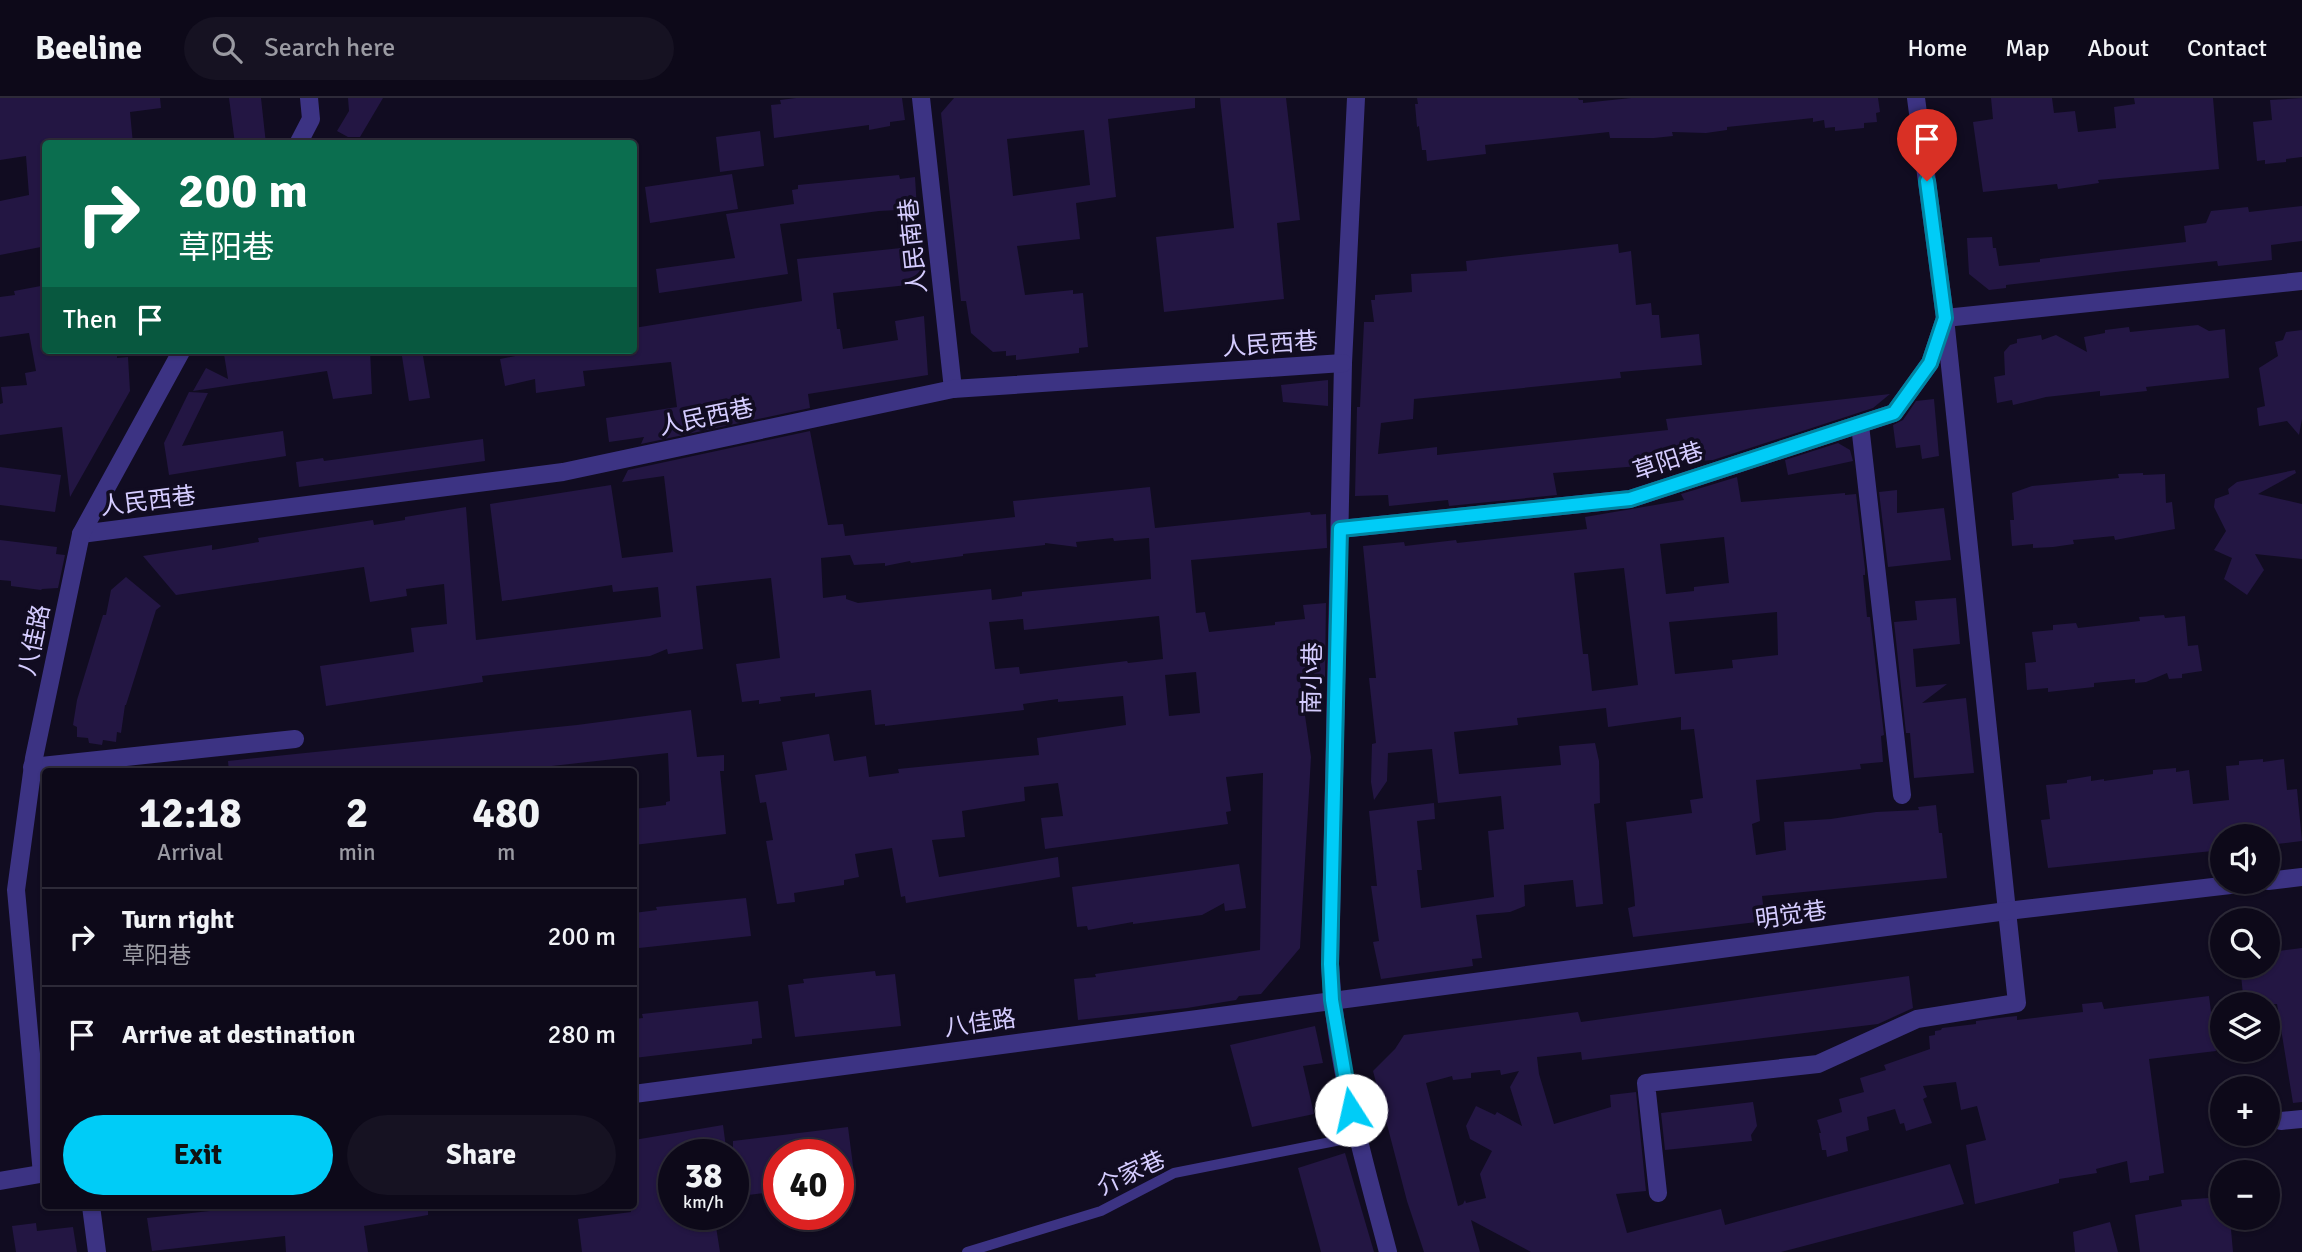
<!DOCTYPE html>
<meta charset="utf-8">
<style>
:root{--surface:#0d0919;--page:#161222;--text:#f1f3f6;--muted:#9a9aa2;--line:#2d2a38;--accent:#00ccf7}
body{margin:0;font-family:Signika,"Noto Sans SC",sans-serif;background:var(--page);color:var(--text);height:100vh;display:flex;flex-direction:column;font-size:26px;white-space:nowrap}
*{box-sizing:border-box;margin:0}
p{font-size:23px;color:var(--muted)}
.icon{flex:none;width:38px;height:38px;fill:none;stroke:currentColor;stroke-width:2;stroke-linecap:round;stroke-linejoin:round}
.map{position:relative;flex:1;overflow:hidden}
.details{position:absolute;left:42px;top:670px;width:595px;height:441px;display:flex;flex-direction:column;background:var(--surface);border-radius:7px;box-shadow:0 2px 5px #0004,0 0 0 2px var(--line)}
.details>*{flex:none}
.guide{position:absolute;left:42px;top:42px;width:595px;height:214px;border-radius:7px;box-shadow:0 2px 5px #0004,0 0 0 2px var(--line);background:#0b6e4f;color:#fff;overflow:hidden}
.controls{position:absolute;left:2210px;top:726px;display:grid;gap:14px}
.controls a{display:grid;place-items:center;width:70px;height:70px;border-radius:50%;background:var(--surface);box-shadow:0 2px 5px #0004,0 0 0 2px var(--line);font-size:35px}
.speed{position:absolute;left:658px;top:1041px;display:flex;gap:14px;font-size:35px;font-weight:700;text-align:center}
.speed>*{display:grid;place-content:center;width:91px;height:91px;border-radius:50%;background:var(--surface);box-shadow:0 2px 5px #0004,0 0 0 2px var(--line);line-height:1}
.speed small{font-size:18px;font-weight:400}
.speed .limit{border:10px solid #d22;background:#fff;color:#111}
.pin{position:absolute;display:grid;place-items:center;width:60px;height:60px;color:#fff;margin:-72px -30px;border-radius:50% 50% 50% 0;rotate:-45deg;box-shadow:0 0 7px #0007}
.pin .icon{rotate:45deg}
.me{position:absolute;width:77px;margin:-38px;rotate:350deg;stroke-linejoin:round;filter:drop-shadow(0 0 5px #0008)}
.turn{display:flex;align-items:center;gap:24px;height:147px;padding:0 21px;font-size:32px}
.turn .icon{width:91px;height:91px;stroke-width:2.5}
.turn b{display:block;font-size:49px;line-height:60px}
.then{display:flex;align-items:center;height:66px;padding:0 21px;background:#0003;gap:14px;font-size:26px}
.eta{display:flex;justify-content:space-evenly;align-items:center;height:119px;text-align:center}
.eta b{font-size:42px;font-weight:800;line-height:49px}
.cta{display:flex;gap:14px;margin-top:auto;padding:14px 21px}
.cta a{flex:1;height:80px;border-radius:42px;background:var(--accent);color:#111;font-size:28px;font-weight:800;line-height:80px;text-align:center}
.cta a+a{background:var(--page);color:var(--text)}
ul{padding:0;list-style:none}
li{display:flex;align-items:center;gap:21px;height:98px;padding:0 21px;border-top:2px solid var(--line)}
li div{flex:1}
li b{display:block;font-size:26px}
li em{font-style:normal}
header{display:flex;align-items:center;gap:42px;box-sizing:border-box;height:98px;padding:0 35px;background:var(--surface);border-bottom:2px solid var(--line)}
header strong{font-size:33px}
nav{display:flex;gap:38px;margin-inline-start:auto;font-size:24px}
.search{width:490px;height:63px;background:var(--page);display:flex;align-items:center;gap:18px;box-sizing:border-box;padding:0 24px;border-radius:38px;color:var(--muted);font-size:26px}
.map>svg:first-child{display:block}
</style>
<header>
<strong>Beeline</strong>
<div class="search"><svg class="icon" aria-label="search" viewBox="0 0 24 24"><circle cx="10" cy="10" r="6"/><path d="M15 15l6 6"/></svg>Search here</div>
<nav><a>Home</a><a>Map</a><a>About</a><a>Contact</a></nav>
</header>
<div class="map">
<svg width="2302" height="1154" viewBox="0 0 2302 1154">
<rect width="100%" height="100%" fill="#110c21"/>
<g fill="#231643" fill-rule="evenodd">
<polygon points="0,0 160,0 161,10 130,14 133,46 46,46 46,148 0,157 0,103 29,97 26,58 0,62"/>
<polygon points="229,0 261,0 266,46 235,46"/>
<polygon points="348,0 383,0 360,39 348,39 337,33 349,13"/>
<polygon points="796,0 902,0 905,22 890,24 890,28 869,32 869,27 774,40 771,7 781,6 780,2"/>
<path d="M954,0H1195V10L1108,21L1116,99L1076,105L1080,141L1017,148L1025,197L1073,192V196L1083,195L1088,249L1079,250V255L1016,262V257L1006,258V253L993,254L971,235L966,203H961L941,15ZM1084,32L1090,87L1013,98L1007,41Z"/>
<polygon points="1220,0 1286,0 1300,122 1277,125 1284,201 1164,214 1156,139 1234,130"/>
<polygon points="1417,0 1578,0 1579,2 1583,2 1583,5 1631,0 1878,0 1880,14 1876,15 1877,24 1864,25 1864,30 1835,33 1835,29 1825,30 1824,22 1813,24 1813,20 1727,29 1727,32 1706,35 1672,34 1673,38 1654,40 1610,40 1609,34 1485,47 1486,56 1427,63 1426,52 1422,52 1419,28 1417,29 1415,6 1418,6"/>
<polygon points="1991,0 2052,0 2054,15 2075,13 2078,34 2116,30 2114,9 2135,6 2134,0 2213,0 2219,71 2098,82 2099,85 2058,91 2057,86 1983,94 1973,24 1993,21"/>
<polygon points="2302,0 2302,59 2286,61 2286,64 2265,66 2265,62 2257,63 2253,24 2272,22 2270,2"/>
<polygon points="760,33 764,68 720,74 716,39"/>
<polygon points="732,76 738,111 650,125 645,89"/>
<polygon points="899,77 900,81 915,79 917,111 879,113 780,126 788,176 659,195 656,171 735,160 726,116 794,106 792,92 798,91 798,87"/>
<polygon points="2302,108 2302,143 2271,147 2272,162 2218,168 2217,163 2124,173 2006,187 2006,190 1989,192 1969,176 1967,140 1992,139 1993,150 1996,150 1999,168 2040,164 2040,161 2186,144 2184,128 2206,125 2211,113 2248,109 2249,114"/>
<polygon points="1618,146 1619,155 1631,153 1636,207 1651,205 1652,217 1659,217 1661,240 1699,236 1702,267 1620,274 1621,280 1414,301 1413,321 1381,325 1378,356 1437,349 1437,357 1668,332 1666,321 1890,296 1873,310 1713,362 1553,375 1557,397 1449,408 1448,402 1389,408 1388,397 1355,398 1357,309 1360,309 1364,224 1374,224 1371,202 1375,202 1375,197 1412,194 1411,176 1467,173 1466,163"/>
<polygon points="920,148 921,182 917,182 917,186 833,195 837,231 840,231 843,251 898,242 895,223 924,218 928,277 808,296 810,310 641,346 644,339 609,344 606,320 677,309 671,264 583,273 585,288 536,295 535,281 505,288 500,261 545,252 634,252 634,230 802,203 797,161"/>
<polygon points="46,187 46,252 117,252 117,260 128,259 130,293 70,399 62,329 0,337 0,306 3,305 1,289 27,287 25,275 36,273 29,235 0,239 0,199 15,197 14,193"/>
<polygon points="2198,227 2209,233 2225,231 2229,280 2146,289 2147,293 2100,298 2100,293 2046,299 2013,307 2012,302 1997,305 1994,279 2005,277 2004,254 2010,247 2017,245 2017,241 2041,237 2042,242 2056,237 2087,254 2084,239 2105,235 2105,232 2129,229 2130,234"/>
<polygon points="2302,232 2302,321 2299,337 2287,323 2259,328 2257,310 2265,308 2259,270 2278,258 2275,244 2283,242 2286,234"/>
<polygon points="241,252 370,252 372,296 333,301 327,273 193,293 206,270 228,281 224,256"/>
<polygon points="401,252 422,252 430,300 409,303"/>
<polygon points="1328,282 1328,308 1283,304 1281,287"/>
<polygon points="189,294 208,295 182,348 283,333 286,358 169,377 164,345"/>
<polygon points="1934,301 1939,358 1922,361 1920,347 1896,350 1893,327 1903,322 1916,303"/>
<path d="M810,333L828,427L843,426L845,438L1015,419L1013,403L1150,389L1155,430L1310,414L1311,417L1326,416L1327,450L1191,462L1196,515L1205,514L1209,534L1275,527V524L1305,521L1303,507L1326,505L1325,579L1300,583L1311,659L1300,850L1261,896L1239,898L1236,902L1187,910L1078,922L1074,881L1096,879L1095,876L1260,852L1263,675L1226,679L1231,713L1226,714L1228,726L1045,751L1041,720L1063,718L1058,685L1024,689L1025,703L962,713L965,739L932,742L939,779L1058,759L1060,779L906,805L905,798L901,799L892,750L855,756L859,779L844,782V787L794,795L795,804L777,806L766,743L773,742L766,704L760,705L755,677L787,672L782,644L829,636L834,663L866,658L869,679L899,675L898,671L1039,657L1037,640L1126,627L1123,598L1058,604V601L1023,606L1024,612L885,628V626L875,627L871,592L815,599V595L780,599L781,603L759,606V602L742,604L736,566L780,560L771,480L696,488L703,551L668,556L667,551L650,558L482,578L483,584L326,608L320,568L414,554L411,530L447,526L444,486L406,491L407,498L370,504L364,469L176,497L143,458L212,447V452L259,444L258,440L373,422L374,427L405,422V419L466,409L476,542L661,519L658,489L613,494L612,487L502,503L490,406L611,387L622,460L673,454L664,378L622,384L628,372ZM1113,440L1114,443L1149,440L1151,481L1022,494V498L992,502L991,491L858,505L846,501V497L823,500L821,460L850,457L854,467L885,465V468L910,463L911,465L963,458V456L1045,447V445L1077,449L1076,444ZM1159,518L1163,561L1128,565L1127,563L1020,576L1019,569L995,571L989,524L1023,521L1024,532ZM1196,574L1200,615L1169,618L1165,577Z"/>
<polygon points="483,341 485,363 299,389 296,364 323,360 324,363"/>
<polygon points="1838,345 1850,352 1853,363 1788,377 1785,362"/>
<polygon points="0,369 61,377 55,414 0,407"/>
<polygon points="2295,372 2296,375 2258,396 2302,406 2302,461 2255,456 2264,472 2247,497 2224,481 2232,460 2214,452 2226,433 2214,409 2215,401 2229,396 2228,391 2237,384"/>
<polygon points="2143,375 2143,377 2165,376 2166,405 2172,404 2175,431 2115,442 2114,438 2073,442 2074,446 2053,449 2033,450 2033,446 2012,448 2010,422 2014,422 2012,395 2032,388 2119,380 2118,376"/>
<path d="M1737,379L1741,404L1845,395V397L1856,396L1865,471V477H1863L1867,519H1870L1884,637L1881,638L1883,664L1860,666L1861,671L1756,682L1760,723L1752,726L1756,757L1786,752L1784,724L1831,721L1876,714L1919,712L1918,709L1936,707L1939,735H1942L1947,780L1762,798L1765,823L1633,839L1628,810L1635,808L1634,795L1626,724L1692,715L1690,702L1703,700L1694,631L1681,632V619L1608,629L1606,610L1517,620L1518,627L1454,634L1459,676L1561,667L1559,648L1595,645L1599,663L1600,705L1594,706L1603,806L1576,809L1573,782L1524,787L1525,808L1510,814L1476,817L1482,860L1472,861L1473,868L1381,881L1373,844L1379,843L1371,788H1377L1369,713L1434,705L1435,721L1417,723L1422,772H1417L1421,810L1494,799L1488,733L1504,731L1501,698L1438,705L1432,651L1388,655L1387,683L1374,702L1371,684L1372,646L1376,645L1369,580H1376L1363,448L1404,444L1405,448L1456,442L1457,445L1587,431L1585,419L1684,402L1681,396ZM1724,439L1729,485L1694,489V493L1666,496L1660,446ZM1624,470L1638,587L1592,593L1588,556H1583L1574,475ZM1777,514L1778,557L1732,562L1733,570L1675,576L1669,524Z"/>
<polygon points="1897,392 1897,415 1944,410 1951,462 1888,469 1879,394"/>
<polygon points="0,442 57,449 56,456 65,457 58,490 42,491 41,492 11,488 11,483 0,482"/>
<polygon points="126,479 161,508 156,512 126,607 125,607 121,635 117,634 116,644 103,642 102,647 89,645 88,640 77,639 77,629 73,627 77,602 103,517 106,517 111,492"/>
<polygon points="1956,500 1960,546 1913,551 1916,589 1947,586 1922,605 1966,600 1974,675 1914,680 1910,635 1906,635 1894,524 1917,522 1915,503"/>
<polygon points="2164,517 2165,520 2185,518 2188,548 2198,547 2202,573 2182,576 2182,580 2169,581 2167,575 2146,584 2135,585 2135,581 2094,585 2094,589 2048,594 2048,590 2027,592 2025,565 2036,564 2032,534 2053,532 2053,527 2076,525 2078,530 2140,523 2139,519"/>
<polygon points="691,612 697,659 724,657 724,673 720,673 726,736 634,747 634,711 666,707 666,704 670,703 668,655 525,671 525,674 229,674 228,663 577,627"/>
<polygon points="2263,661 2263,664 2284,661 2287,692 2297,691 2302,743 2268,747 2268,738 2222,738 2222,752 2048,770 2041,722 2050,721 2046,687 2067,685 2067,682 2091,678 2091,683 2104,681 2104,683 2153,676 2153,672 2176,670 2176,674 2189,672 2193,706 2229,702 2226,668 2239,667 2239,663"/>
<polygon points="1239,766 1246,810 1225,813 1224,805 1202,817 1133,826 1133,824 1088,832 1087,828 1077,829 1072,789"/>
<polygon points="746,800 751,838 639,850 639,846 634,847 634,815 657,812 656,809"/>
<polygon points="2302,850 2302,1004 2293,1005 2277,906 2244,906 2240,868 2273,868 2271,854"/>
<polygon points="875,873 876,878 895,876 901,928 795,939 788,887 804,885 803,881"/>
<path d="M1909,878L1913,910L1878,926L1582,962L1581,954L1537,959L1539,976L1554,1026L1611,1009L1610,997L1636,994L1646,1093L1616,1096L1627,1135L1721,1111L1725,1127L1950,1066L1964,1106L1781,1154H1531L1471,1122L1480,1154H1424L1407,1103L1373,973L1395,951L1404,937L1578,914L1581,924ZM1500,972L1501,977L1519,973L1510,989L1522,1028L1497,1014L1495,1017L1476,1008L1466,1028L1470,1041L1492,1053L1480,1076L1486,1100L1466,1105L1465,1102L1463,1106L1458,1108L1426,985L1452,978L1453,982L1471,980V975Z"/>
<polygon points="2209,898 2216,953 2149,961 2164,1075 2149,1078 2149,1082 2130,1085 2127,1063 2096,1071 2097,1075 2059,1081 2059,1085 1975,1106 1966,1047 1986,1042 1977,1008 1961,1012 1956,984 1923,988 1927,999 1923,1001 1932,1025 1906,1033 1904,1025 1900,1026 1895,1011 1867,1019 1869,1032 1846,1039 1848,1053 1827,1059 1826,1052 1822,1052 1819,1035 1821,1035 1817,1022 1842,1014 1839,1001 1864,994 1860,980 1886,972 1884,967 1930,951 1929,938 1935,937 1935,933 1941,932 1942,930 1976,926 1976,923 2007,919 2017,918 2017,922 2083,914 2082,906 2102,904 2104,911"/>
<polygon points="758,903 762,940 752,941 752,946 634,960 634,921 643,920 642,916"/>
<polygon points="1315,928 1323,965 1303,968 1314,1016 1252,1029 1230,947"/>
<polygon points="1753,1004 1757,1028 1751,1037 1752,1043 1665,1052 1661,1015"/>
<polygon points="723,1027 727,1057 674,1057 674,1116 714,1116 720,1154 582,1154 578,1121 631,1114 630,1108 634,1108 634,1042"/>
<polygon points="848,1029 855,1083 838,1085 838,1057 779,1057 779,1093 733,1099 733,1043"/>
<polygon points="1345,1055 1374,1154 1321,1154 1298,1070"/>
<polygon points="2222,1099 2222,1120 2230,1120 2233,1154 2140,1154 2135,1117 2182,1108 2181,1102"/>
<polygon points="254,1108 428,1108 428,1117 364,1128 368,1154 286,1154 285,1138 152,1153 147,1120"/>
<polygon points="2110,1124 2118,1154 2075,1154 2073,1134"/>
<polygon points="36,1125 37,1133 73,1129 77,1154 16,1154 12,1128"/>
</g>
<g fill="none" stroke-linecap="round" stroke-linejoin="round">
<polyline stroke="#3c3383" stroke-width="10" points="967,1154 1101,1113 1174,1075 1356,1039"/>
<g stroke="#3c3383" stroke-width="18">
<polyline points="921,0 953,291"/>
<polyline points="1860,327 1902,697"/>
<polyline points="1340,431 1630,401 1894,315 1930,265 1945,220 2302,183"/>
<polyline points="32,669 295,641"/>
<polyline points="2281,1023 2302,1021"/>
<polyline points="1658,1095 1646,985 1818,966 1917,921 2017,905 2007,813"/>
<polyline points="91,1108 97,1154"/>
</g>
<g stroke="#3c3383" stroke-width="18">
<path d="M1356,0L1343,265L1330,866C1335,965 1363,1059 1388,1154"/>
<polyline points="1916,0 1945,220 2007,813"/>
<polyline points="298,46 311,21 309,0"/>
<polyline points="81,436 563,374 953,291 1343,265"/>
<polyline points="2268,783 2302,779"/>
<polyline points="634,996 2007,813 2256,784"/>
<polyline points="42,1076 16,792 34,660 81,436 182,252"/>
<polyline points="0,1083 46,1075"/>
</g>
</g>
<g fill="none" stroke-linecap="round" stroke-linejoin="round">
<g stroke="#0085a1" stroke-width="18">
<polyline id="route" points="1351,1012 1332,902 1330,866 1340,431 1630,401 1894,315 1930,265 1945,220 1927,83"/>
</g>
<use href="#route" stroke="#00ccf7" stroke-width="12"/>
</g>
<g text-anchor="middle" stroke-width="7" stroke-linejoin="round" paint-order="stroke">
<g font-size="24" fill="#d5ccff" stroke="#110c21">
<text transform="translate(913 148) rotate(-96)" y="8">人民南巷</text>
<text transform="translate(1270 246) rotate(-4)" y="8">人民西巷</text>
<text transform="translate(706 319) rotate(-12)" y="8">人民西巷</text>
<text transform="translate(1668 363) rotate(-18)" y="8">草阳巷</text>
<text transform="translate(148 403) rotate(-7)" y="8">人民西巷</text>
<text transform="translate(34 542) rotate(-78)" y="8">八佳路</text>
<text transform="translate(1312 580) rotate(-89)" y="8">南小巷</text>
<text transform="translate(1791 817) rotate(-8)" y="8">明觉巷</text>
<text transform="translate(980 925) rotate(-8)" y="8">八佳路</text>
<text transform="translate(1131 1075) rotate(-25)" y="8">介家巷</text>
</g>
</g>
</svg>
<div class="controls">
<a><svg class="icon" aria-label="sound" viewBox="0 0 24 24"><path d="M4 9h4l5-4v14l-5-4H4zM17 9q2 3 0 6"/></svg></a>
<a><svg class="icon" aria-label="search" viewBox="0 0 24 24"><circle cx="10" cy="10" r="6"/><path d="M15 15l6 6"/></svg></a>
<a><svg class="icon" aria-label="layers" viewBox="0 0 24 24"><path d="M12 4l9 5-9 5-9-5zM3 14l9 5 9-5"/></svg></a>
<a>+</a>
<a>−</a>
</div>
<div class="speed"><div>38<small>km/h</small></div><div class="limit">40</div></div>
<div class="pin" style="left:1927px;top:83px;background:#d93025"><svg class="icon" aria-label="arrive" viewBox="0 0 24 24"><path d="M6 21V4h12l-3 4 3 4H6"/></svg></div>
<svg class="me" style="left:1351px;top:1012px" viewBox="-20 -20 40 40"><circle r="19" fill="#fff"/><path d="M0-13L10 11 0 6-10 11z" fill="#00ccf7"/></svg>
<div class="guide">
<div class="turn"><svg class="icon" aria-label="right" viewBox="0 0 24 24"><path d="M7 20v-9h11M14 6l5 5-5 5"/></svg><div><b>200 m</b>草阳巷</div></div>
<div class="then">Then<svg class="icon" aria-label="arrive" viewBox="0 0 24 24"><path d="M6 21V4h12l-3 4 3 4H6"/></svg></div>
</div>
<section class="details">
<div class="eta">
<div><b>12:18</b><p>Arrival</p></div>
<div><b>2</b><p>min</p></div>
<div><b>480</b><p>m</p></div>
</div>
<ul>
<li><svg class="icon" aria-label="right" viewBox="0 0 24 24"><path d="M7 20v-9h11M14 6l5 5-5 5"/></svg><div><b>Turn right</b><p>草阳巷</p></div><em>200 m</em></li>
<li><svg class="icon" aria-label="arrive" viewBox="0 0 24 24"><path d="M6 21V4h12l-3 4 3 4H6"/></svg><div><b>Arrive at destination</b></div><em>280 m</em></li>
</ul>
<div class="cta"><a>Exit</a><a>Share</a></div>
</section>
</div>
